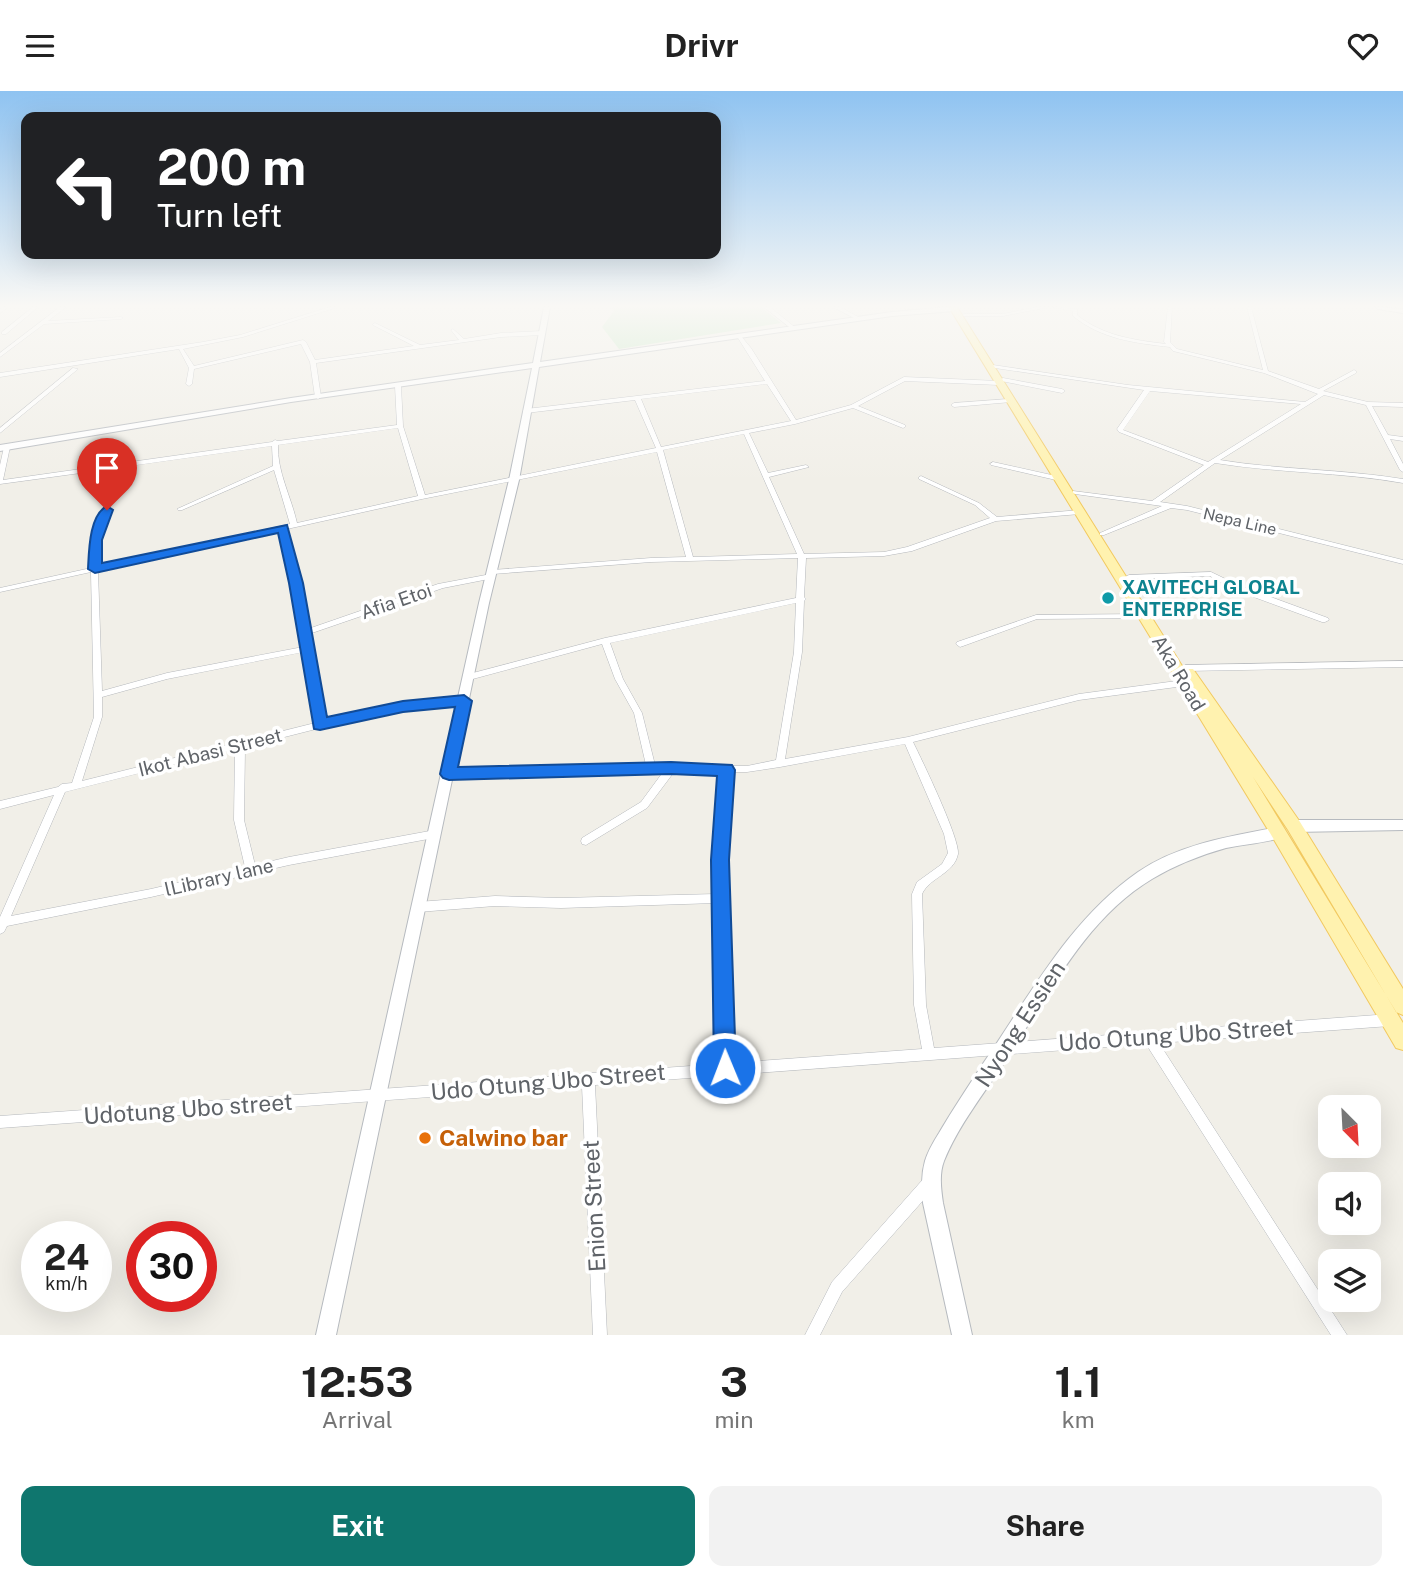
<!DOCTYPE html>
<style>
:root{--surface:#fff;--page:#f2f2f2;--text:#222;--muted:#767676;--accent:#0f766e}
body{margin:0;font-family:"Public Sans",sans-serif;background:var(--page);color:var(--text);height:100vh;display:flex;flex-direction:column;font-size:26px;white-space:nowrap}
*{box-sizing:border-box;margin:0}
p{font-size:23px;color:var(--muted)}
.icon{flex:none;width:38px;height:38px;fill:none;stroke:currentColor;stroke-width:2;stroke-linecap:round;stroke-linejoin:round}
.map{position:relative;height:1244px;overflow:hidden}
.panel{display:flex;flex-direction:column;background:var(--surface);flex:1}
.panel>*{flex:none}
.guide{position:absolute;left:21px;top:21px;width:700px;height:147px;border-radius:14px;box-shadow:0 7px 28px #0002;background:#202124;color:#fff;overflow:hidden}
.needle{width:46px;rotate:156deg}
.buttons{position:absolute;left:1318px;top:1004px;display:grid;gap:14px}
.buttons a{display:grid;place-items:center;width:63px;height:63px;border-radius:14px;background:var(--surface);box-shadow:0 7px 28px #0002;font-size:35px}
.speed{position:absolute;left:21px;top:1130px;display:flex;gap:14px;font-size:35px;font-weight:700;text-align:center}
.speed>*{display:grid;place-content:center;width:91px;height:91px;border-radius:50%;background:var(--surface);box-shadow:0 7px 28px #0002;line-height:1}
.speed small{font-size:18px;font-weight:400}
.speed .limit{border:10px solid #d22;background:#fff;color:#111}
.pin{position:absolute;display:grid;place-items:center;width:60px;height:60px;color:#fff;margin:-72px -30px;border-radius:50% 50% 50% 0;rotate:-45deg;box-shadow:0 0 7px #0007}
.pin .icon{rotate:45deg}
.me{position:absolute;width:77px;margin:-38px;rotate:359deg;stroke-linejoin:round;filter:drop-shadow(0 0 5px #0008)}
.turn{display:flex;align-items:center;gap:24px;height:147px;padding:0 21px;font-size:32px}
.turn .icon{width:91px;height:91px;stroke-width:2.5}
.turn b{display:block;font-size:49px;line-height:60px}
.eta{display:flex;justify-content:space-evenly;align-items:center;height:119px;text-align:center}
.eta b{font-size:42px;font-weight:700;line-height:49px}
.cta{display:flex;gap:14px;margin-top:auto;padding:14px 21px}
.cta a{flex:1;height:80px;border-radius:14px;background:var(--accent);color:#fff;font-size:28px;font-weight:700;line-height:80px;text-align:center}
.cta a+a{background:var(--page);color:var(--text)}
header{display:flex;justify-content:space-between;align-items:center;height:91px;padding:0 21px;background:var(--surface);font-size:32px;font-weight:700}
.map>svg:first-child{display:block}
</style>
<header><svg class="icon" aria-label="menu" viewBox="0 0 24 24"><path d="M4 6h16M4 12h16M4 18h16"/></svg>Drivr<svg class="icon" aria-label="heart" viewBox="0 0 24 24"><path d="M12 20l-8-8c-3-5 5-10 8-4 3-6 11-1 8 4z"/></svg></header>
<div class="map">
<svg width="1403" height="1244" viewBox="0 0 1403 1244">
<rect width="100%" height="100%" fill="#f1efe8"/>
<polygon fill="#c5e8c5" points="611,216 761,216 781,232 619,258 602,236 614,220"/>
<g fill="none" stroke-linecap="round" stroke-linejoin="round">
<g stroke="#b5b8bc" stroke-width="1">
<g id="street">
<polygon points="3,216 8,216 0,222 0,219"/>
<polygon points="33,216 38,216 6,243 2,243 2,241"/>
<polygon points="60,216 66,216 48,230 121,226 123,227 121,228 44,233 0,266 0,262"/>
<polygon points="330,216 338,216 243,246 183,258 194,275 303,249 306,251 315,269 414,255 373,234 373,233 375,232 420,254 459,249 451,239 453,238 464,248 501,242 542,240 545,242 542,244 501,246 316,272 321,306 318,308 315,306 310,271 301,253 194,278 192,293 189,295 186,293 189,277 179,258 0,286 0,282 203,251 240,244"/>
<polygon points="764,216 770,216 797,238 793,239"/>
<polygon points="833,216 840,216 862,228 858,229"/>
<polygon points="1037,216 1049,216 1003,225 964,225 962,224 964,223 1003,223"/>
<path d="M1052,216L1077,218V224C1103,245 1134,249 1166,253L1164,251L1168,216H1172L1170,251L1177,258L1263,279L1247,216H1251L1268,280L1319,298L1354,279L1356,280V282L1323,300L1368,311L1403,312V316L1372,315L1388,344L1403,346V350L1390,348L1403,373V381L1400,379L1366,314L1324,304L1220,369C1281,379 1342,378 1403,388V392C1341,381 1277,382 1215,372L1160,411L1187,415L1403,469V473L1187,419L1171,417L1104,444H1100V442L1162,415L1075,403L1073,402V400L1152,410L1204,374L1119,341L1117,338L1144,299L995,277L993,276V274L1128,294L1305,311L1318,303L1264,282L1173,260L1170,256C1135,252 1101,248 1073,225V220ZM1150,300L1301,313L1208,371L1123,339Z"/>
<path d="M741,245L751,257L796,329L851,314L904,286L999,290L1002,292L999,294L905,290L858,315L905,334V336L903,337L853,317L795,333L749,342L768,382L806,374L809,376L769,386L804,463L884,461L907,456L990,427L975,414L919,388V386L921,385L979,412L997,426L1080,419L1083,421L1080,423L996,430L912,460L884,465L806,467L804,506L806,508L804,510L802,561L785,668L908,646L1079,603L1184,589L1188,592L1184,595L1079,609L913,651C922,669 960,748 958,763C954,783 930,786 922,803L926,914L934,957L1390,923L1394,925L1396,929L1394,933L1390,935L1159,952L1347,1244H1331L1146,953L595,994L607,1244H593L582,995L0,1037V1025L521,988L584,983L588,981L592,982L719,973L716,812L561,817L495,815L418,821L414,819L413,816L414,813L418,811L495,805L561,807L716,803L715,769L721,681H674L647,717L586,754L582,753L581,750L582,747L641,711L663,681L448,687L445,685L443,683L445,681L448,679L646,674L634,622L615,588L602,553L469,589L465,586L469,583L605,547L796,507L798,467L651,471L493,483L495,485L494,487L443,497L309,543L324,630L403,613L464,607L468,610L464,613L403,619L320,637L245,656L244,729L255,774L289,766L435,739L439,740L440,743L439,746L289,774L151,806L7,835L4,841L0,843V826L54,704L0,718V710L58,696L62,693L72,692L94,626L91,481L0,501V497L91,477L92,448L103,419L110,378L0,393V374L4,356L7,354L10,356L3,389L272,351L275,349L278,350L397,334L395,295L398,293L401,295L403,335L425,404L656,357L635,309L526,322L523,320L526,318L765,290L738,247ZM767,293L791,330L661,356L641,308ZM398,337L418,405L297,432C291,405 277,381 278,354ZM744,343L797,463L693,466L663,359ZM272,355L273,375L177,418L178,419H182L274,379L290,433L98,475L100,448L109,419L116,377ZM657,361L686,466L651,467L492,479L488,481L491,483L438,493L308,538L300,492L287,438L422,408ZM280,439L292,492L300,540L299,542L301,544L303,556L167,582L102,600L98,480ZM796,512L794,561L776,669L747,675L655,674L642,622L623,588L610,552ZM304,561L315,632L82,690L102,626V606L167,588ZM905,653L944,743L948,762L942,773L917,791L912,803L914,914L922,958L731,972L725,769L731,681H747L780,676ZM235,658L234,729L245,776L151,798L11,825L65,701Z"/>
<polygon points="73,277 78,278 0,342 0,337"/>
<polygon points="1003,287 1062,298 1065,300 1062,302 1001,290 1000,289"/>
<polygon points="1009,308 1011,309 1011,311 954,316 951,314 954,312"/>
<polygon points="993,371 1056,385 1059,387 1056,389 991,374 990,373"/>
<polygon points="1211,481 1238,494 1328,527 1329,529 1325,531 1322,531 1232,498 1210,485 1129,488 1125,486 1129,484"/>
<polygon points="1145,523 1148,523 1149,525 1148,527 1037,528 963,555 960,556 956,553 957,551 1036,524"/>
<polygon points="1403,570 1403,576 1185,580 1181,577 1185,574"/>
<polygon points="930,1084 935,1086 937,1091 935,1096 842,1201 820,1244 805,1244 832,1191 925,1086"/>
</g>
</g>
<g stroke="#b6babf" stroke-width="2">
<g id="secondary">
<polygon points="544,216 550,216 540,271 892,221 948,216 957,218 954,220 892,225 539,276 519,389 489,512 336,1244 316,1244 479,512 509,389 532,277 291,311 0,360 0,354 291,307 533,272"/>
<polygon points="1375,216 1403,218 1403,222 1378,218"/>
<polygon points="1294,729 1403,729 1403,739 1294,741 1289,739 1287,735 1289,731"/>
<path d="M1279,736L1284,738L1286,742L1284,746C1265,752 1245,753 1226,757C1201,764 1175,774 1152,788C1085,828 1047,906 1006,969C985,1001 958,1035 944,1070C939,1083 941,1098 943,1112L972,1244H952L923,1112C922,1098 921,1084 925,1070C928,1060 934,1050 939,1042C953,1018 968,996 982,974C1029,906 1069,829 1138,781C1179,753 1231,745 1279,736Z"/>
</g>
</g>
<g stroke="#f2c960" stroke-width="2">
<polygon id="primary" points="949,216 957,216 1184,578 1193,578 1300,731 1403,898 1403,924 1396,921 1288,739 1253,686 1403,932 1403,959 1396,957 1273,747"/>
</g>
<use href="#street" fill="#fff" fill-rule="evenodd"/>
<use href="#secondary" fill="#fff" fill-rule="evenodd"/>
<use href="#primary" fill="#fff2af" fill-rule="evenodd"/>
</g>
<linearGradient id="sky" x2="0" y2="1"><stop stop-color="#8fc3f1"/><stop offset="0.55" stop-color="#f9f8f5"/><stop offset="1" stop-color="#f9f8f5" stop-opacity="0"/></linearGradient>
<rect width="1403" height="391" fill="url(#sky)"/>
<path fill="#1a73e8" stroke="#114b97" stroke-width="2" d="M107,415L113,419L102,449V472L287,434L303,492L327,626L403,610L464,604L472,610L458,676L671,671L732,674L735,679L729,769L736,977L733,985L725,988L717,985L714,977L711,769L717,685L671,683L449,689L443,687L440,683L455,616L403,621L320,639L314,638L289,492L278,442L95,482L88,478C89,460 89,424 107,415Z"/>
<circle fill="#0f9aa8" stroke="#fff" stroke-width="2.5" cx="1108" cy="507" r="7"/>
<circle fill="#e8710a" stroke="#fff" stroke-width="2.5" cx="425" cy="1047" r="7"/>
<g text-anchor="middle" stroke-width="7" stroke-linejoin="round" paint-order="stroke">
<g font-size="16" fill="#5f6368" stroke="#fff">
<text transform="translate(1240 430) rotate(13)" y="6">Nepa Line</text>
</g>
<g font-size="19" font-weight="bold" fill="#0d838f" stroke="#fff" text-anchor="start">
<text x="1122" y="503">XAVITECH GLOBAL<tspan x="1122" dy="22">ENTERPRISE</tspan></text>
</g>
<g font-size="19" fill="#5f6368" stroke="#fff">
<text transform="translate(396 510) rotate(-19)" y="7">Afia Etoi</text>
<text transform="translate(1179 582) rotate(59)" y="7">Aka Road</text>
<text transform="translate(210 661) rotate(-14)" y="7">Ikot Abasi Street</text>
<text transform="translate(219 786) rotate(-13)" y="7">lLibrary lane</text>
</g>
<g font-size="23" fill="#5f6368" stroke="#fff">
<text transform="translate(1020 933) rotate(-57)" y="8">Nyong Essien</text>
<text transform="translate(1176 944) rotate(-4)" y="8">Udo Otung Ubo Street</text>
<text transform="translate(548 991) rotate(-5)" y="8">Udo Otung Ubo Street</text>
<text transform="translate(188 1018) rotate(-4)" y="8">Udotung Ubo street</text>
<text transform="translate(594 1115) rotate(-93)" y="8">Enion Street</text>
</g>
<g font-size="23" font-weight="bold" fill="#c56008" stroke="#fff" text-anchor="start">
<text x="439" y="1055">Calwino bar</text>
</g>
</g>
</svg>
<div class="buttons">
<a><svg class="needle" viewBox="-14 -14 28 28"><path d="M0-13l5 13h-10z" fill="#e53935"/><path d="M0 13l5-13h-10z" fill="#767676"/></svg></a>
<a><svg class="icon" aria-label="sound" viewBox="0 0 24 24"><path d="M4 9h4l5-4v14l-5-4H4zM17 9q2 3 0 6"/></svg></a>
<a><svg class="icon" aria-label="layers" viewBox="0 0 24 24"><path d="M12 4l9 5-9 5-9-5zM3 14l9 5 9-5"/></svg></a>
</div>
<div class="speed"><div>24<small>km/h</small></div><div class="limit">30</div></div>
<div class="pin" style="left:107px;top:419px;background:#d93025"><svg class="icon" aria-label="arrive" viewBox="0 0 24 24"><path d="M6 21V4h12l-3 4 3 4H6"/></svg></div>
<svg class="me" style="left:725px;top:977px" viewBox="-20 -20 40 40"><circle r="17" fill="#1a73e8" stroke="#fff" stroke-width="3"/><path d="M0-11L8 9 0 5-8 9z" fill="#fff"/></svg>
<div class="guide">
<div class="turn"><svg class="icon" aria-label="left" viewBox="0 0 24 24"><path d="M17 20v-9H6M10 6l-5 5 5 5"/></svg><div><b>200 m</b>Turn left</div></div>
</div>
</div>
<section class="panel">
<div class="eta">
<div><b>12:53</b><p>Arrival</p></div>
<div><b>3</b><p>min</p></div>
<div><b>1.1</b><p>km</p></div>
</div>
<div class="cta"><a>Exit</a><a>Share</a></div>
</section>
